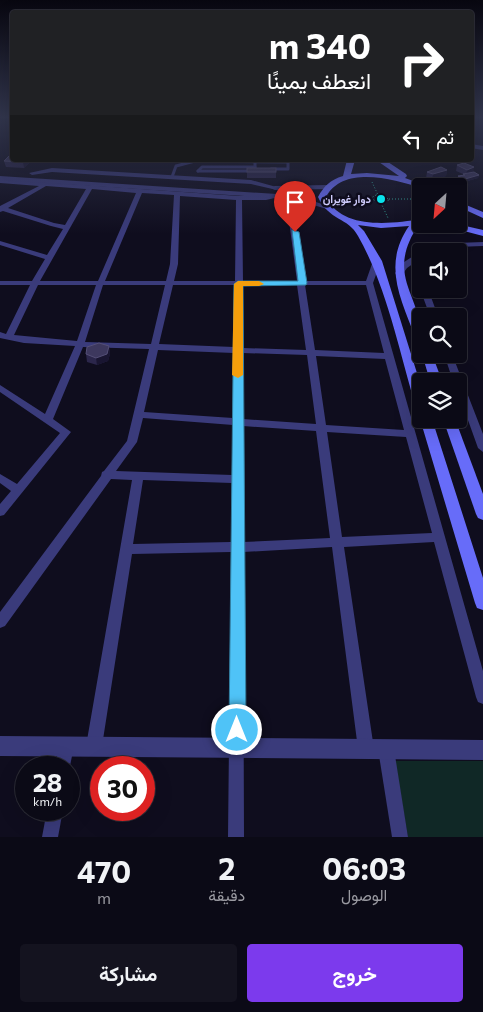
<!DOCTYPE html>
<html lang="ar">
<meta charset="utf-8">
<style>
:root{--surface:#0b0a16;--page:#14131f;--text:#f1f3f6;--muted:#9a9aa1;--line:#2b2b35;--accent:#7c3aed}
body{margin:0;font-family:Commissioner,Vazirmatn,sans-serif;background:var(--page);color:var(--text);direction:rtl;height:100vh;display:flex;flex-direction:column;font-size:19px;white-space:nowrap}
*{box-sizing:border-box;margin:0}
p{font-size:16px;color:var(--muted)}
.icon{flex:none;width:28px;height:28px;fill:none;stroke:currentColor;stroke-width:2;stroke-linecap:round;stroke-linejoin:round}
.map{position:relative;height:837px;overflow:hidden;direction:ltr}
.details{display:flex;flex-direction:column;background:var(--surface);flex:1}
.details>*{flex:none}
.hud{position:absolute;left:10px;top:10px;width:464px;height:152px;border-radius:5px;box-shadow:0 5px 20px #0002,0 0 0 1px var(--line);direction:rtl;background:#202124;color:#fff;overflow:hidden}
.needle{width:32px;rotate:206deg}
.controls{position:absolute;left:412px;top:178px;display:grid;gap:10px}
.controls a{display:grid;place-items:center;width:55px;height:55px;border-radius:5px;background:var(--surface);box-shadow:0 5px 20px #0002,0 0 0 1px var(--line);font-size:25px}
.speed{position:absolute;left:15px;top:756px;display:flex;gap:10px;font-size:25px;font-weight:700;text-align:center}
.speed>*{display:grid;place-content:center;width:65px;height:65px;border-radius:50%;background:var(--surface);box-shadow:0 5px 20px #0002,0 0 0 1px var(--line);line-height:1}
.speed small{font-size:12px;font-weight:400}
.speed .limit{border:8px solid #d22;background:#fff;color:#111}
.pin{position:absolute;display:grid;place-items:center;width:42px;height:42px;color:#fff;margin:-51px -21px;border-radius:50% 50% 50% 0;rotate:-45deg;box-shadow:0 0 5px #0007}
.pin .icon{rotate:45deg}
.me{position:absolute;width:55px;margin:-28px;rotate:0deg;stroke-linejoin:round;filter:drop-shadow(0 0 4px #0008)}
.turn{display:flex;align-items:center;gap:18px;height:105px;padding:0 20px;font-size:22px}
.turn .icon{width:65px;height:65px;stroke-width:2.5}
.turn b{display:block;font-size:35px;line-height:42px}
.then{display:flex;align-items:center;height:48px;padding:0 20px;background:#0003;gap:10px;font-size:19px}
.eta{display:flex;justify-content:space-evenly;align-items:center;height:85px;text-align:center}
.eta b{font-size:30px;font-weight:700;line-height:35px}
.button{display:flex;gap:10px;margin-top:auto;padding:10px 20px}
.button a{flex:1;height:58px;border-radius:5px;background:var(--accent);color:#fff;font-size:20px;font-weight:700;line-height:58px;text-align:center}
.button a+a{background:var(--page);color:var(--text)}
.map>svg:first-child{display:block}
</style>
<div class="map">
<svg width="483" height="837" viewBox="0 0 483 837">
<rect width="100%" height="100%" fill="#0f0d1e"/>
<polygon fill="#102826" points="395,761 483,761 483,837 408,837"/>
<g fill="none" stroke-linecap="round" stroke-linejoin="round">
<g stroke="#32ab9c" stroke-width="1" stroke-dasharray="1 2" stroke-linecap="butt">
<polyline points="372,182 378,195"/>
<polygon points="376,195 385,196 389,200 377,202 371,198"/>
<polyline points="389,199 421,199"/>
<polyline points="334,200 371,199"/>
<polyline points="381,203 388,218"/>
</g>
<g stroke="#3a3b7b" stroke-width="3">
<polyline points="198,171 253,171 255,170 255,161"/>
<polyline points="198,171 202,167 255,167"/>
<polyline points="172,177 176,166 195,161 288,162 288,169 271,169"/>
</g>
<g fill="#3a3b7b" fill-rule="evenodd">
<polygon points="471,144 483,146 483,150 471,148"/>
<polygon points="52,168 251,180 280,188 277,190 251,184 52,172 32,175 29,173"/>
<path d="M0,179L239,196L279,195V197L266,200H242L243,281H297L286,198L289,196L292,198L304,281H366L373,261L377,259H380L381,261L373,283L483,671V704L478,702L476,697L434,542L344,547L374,749L371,754L366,757L361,754L358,749L332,547L243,552L244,837H228L231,552L132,554L102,746L99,751L94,754L89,751L86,746L132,480L111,479L5,626L0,628V612L101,476L102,472L104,471L127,441L149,349L83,347L53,419L71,432L4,515L0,516V504L11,491L0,483V474L17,484L60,433L0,392V385L45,414L75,346L24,343L0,338V332L6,334L30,285H0V281H32L45,259L0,245V241L47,255L63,229L51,226L3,211L0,212V206L39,186L0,183ZM46,186L86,189L65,225L54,223L8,208ZM92,189L136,193L98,281H40ZM142,193L174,195L170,264L166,281H105ZM180,196L236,200L235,281H174L178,264ZM38,285H96L77,341L14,335ZM103,285H165L151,344L85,342ZM173,285H235L234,347L159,344ZM243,285H297L306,350L243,348ZM305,285H366L384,353L315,350ZM158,350L234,353L233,418L144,412ZM243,353L307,355L316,424L243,419ZM316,356L385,359L404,430L326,425ZM143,418L233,425L232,475L116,471L137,442ZM243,426L316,431L330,538L243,542ZM327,432L406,437L432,533L342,537ZM143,480L232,483L231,542L133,544Z"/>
<polygon points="483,242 483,246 456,247 441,251 429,251 456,243"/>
<polygon points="418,253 421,253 421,284 417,282 413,272 417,261 407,268 402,275 396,275 395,273 401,264"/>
<polygon points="421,287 421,289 428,289 438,316 430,316 420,289"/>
<polygon points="444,354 452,354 483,434 483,452 478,448 459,395 459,381 453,381"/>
<polygon points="66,738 71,741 74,746 69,771 69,768 54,768 61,741"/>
<polygon points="386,741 391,744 394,749 408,837 392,837 378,749 381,744"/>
<polygon points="47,810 63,810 58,837 42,837"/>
</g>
<g fill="#3a3b7b" fill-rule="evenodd">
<polygon points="0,176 277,194 304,198 331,207 327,209 303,202 277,198 0,180"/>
<polygon points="327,185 331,187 330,189 275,190 271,188 275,186"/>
<polygon points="0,736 483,740 483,760 0,756"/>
</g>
<g fill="#676cf9" fill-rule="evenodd">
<path d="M347,160H355L351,174L367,173L399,176L376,160H385L406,174L407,176L405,178L427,186H421V188C394,179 343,165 326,197C342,230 391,224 421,219V223L419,224C383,278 424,295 421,342L416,339C401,299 382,265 409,226L381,228L358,225L364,231L382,261L421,386V408L415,404C399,350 386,285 358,236C348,217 329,221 318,197C324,186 330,180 343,176Z"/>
<polygon points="459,202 483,212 483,218 459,207"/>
<polygon points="444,224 457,224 483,230 483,236 445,226"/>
<polygon points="422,354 432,354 442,381 430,381"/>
<polygon points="421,417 421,419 432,419 483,578 483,610 477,608 475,603 420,419"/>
<polygon points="443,419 455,419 483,494 483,520 478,518 476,514"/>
</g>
</g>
<g fill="#2b264b">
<polygon points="12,160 32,160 24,168 6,167 4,161"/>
<polygon points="457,165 473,172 479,175 478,178 464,182 458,179 458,176 463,175 463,174 456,171"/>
<polygon points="247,168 276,172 276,178 247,178"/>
<polygon points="447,170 446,176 432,180 426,178 427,172"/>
<polygon points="109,346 110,354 108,361 97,365 87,362 86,354"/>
</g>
<g fill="#191531">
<polygon points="25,160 32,160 24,168 23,162"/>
<polygon points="474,167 473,174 466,176 467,170"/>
<polygon points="447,170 446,176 432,180 433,174"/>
<polygon points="479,175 478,178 464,182 465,179"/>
<polygon points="109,346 110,354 108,361 97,365 96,358"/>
</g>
<g fill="#3d385e" stroke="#544f77">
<polygon points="12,153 12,160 25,160 23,162 4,161"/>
<polygon points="464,163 474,167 467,170 457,165"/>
<polygon points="441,167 447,170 433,174 427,172"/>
<rect x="247" y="168" width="29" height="4"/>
<polygon points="474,172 479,175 465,179 458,176 465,175 463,174"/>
<polygon points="99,343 109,346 107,354 96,358 86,354 87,347"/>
</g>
<linearGradient id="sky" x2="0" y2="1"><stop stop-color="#080710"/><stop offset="0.5" stop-color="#31354c"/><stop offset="1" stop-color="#31354c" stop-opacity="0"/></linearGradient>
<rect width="483" height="234" fill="url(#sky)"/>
<polygon fill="#4fc3f7" stroke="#337fa1" points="292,230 299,232 307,283 306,285 243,286 246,730 243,736 237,738 231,736 229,730 234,284 238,281 298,281"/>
<polygon fill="#f59e0b" points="238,281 259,281 264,284 259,286 243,286 243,375 238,378 232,375 234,284"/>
<circle fill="#09e3ec" stroke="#0f0d1e" stroke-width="2" cx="381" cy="199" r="5"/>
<g text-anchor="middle" stroke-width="5" stroke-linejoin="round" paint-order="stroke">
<g font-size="11" font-weight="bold" fill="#cfccfd" stroke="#0f0d1e" text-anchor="end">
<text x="371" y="203">دوار غويران</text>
</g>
</g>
</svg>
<div class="controls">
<a><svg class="needle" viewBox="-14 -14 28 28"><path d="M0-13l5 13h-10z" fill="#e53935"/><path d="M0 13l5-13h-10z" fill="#9a9aa1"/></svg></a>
<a><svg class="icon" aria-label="sound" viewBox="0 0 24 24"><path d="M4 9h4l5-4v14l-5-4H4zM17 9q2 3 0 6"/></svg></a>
<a><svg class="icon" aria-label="search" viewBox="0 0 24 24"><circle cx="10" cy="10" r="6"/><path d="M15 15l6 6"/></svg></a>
<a><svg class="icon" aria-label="layers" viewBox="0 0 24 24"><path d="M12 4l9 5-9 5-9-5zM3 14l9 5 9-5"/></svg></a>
</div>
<div class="speed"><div>28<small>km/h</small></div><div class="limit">30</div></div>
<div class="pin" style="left:295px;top:232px;background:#d93025"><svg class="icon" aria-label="arrive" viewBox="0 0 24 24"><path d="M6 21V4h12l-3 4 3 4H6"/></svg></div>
<svg class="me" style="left:237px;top:730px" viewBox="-20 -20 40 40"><circle r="17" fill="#4fc3f7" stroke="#fff" stroke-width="3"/><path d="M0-11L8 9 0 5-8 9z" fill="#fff"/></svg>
<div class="hud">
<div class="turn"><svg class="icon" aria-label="right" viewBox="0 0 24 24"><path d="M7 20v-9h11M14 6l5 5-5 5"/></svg><div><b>340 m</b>انعطف يمينًا</div></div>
<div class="then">ثم<svg class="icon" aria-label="left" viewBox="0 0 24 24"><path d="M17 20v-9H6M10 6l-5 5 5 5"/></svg></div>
</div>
</div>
<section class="details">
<div class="eta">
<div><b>06:03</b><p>الوصول</p></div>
<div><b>2</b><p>دقيقة</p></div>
<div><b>470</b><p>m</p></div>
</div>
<div class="button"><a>خروج</a><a>مشاركة</a></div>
</section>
